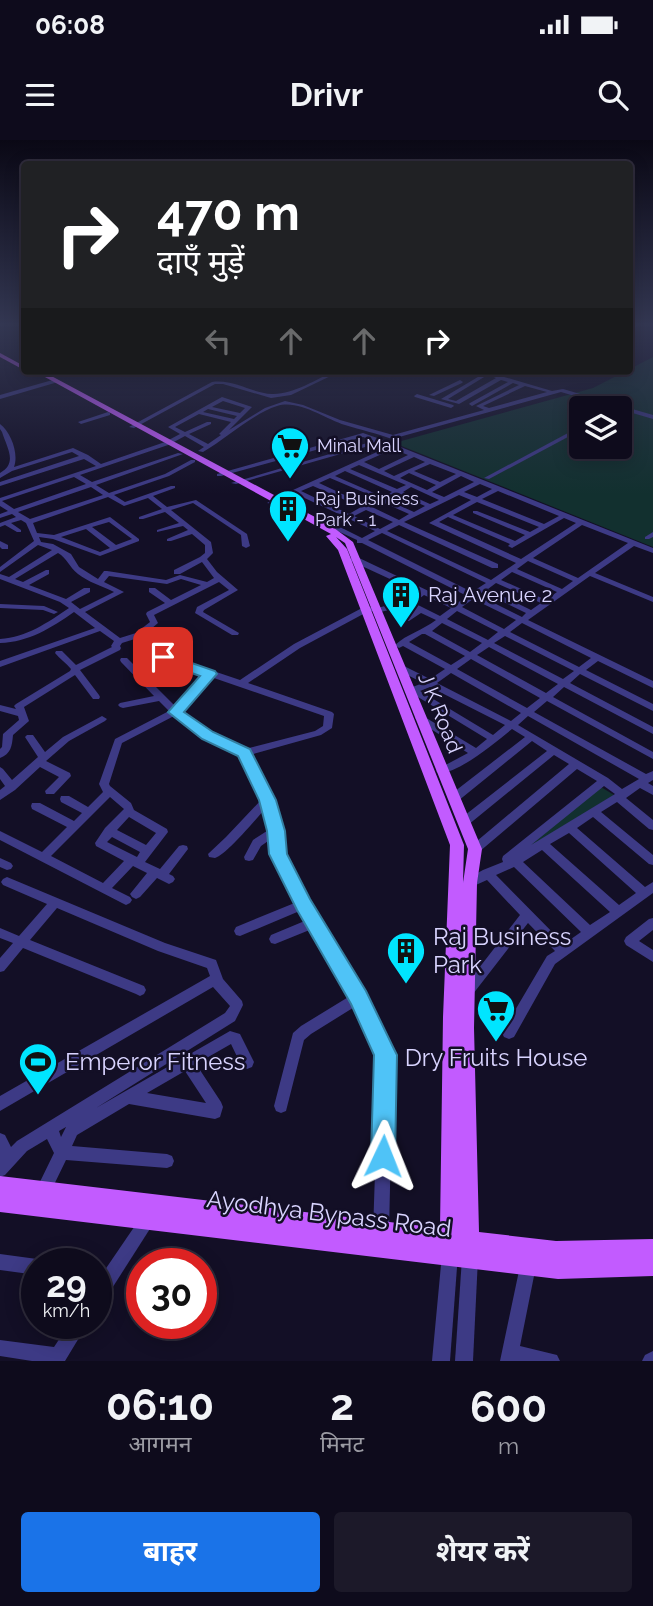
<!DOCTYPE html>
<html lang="hi">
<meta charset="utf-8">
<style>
:root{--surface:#0e0b1c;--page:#1c1929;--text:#f1f3f6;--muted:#9b9ba3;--line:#2e2b3b;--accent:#1a73e8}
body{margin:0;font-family:Raleway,"Noto Sans Devanagari",sans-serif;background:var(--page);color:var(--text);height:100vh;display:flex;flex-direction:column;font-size:26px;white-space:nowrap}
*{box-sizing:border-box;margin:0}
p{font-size:23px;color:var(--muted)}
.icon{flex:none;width:38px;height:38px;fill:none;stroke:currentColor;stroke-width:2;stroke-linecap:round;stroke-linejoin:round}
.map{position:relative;height:1221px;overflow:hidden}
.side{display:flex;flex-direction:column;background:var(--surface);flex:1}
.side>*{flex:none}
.banner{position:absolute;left:21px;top:21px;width:612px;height:214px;border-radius:7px;box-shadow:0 4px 18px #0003,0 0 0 2px var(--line);background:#202124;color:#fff;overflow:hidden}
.fabs{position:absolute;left:569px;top:256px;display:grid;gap:14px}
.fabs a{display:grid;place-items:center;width:63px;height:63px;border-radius:7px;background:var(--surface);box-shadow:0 4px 18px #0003,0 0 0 2px var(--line);font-size:35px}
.speed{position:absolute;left:21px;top:1108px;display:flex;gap:14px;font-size:35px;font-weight:700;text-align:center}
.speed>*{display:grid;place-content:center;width:91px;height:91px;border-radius:50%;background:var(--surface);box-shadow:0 4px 18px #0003,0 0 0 2px var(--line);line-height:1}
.speed small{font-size:18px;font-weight:400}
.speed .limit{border:10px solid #d22;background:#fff;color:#111}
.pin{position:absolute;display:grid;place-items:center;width:60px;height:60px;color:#fff;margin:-30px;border-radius:14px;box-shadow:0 4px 10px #0006}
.me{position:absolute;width:77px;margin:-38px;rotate:2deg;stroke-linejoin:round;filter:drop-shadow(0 0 5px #0008)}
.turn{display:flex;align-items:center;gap:24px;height:147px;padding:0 21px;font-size:32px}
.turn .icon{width:91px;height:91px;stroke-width:2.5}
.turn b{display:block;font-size:49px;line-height:60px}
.lanes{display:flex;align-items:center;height:66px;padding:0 21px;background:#0003;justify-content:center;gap:35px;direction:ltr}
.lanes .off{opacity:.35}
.eta{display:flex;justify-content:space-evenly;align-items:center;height:119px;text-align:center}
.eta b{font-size:42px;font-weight:700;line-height:49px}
.cta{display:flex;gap:14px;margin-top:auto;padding:14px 21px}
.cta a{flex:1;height:80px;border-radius:7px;background:var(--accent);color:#fff;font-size:28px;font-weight:700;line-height:80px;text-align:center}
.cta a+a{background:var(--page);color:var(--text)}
.status{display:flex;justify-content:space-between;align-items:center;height:49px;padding:0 35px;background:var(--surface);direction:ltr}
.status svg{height:19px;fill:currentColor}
header{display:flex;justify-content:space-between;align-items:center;height:91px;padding:0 21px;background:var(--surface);font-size:32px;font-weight:700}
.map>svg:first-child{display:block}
</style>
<div class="status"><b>06:08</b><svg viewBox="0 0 49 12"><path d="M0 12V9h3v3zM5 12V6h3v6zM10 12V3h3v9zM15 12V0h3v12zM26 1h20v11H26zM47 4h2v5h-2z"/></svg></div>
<header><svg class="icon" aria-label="menu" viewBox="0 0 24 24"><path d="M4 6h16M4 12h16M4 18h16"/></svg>Drivr<svg class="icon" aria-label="search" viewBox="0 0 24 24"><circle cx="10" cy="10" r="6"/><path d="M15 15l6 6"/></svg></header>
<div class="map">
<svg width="653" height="1221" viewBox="0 0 653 1221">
<rect width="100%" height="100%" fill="#130f26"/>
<g fill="#12302f" fill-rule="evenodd">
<path d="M653,217V407L394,303L593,248ZM581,268H620V306H581Z"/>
<polygon points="601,647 614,655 516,715"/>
</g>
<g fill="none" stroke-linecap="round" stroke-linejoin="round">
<g fill="#3d3a85" fill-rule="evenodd">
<polygon points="637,183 642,183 630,191 630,188"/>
<path d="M335,231H341L291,255L271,258L223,244H215L134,288L129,287L212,242C234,239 251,253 272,254C292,255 317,239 335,231Z"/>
<path d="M488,231H494L448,259L456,261L496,238L491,236L494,234L552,251L563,249L653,275V279L561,252L392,299C376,293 361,290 345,285C325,279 299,259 277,266C252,274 227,298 203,312L198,311L204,307L185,296L172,303L171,304L80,335L92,342L178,313L183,314L96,345L109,353L165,334L191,320H195V322L169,336L114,355L125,362L171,346H175V348L153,356L167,367L196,360L247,394L250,406L246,408L242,406L241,395L193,363L171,370L211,402L213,413L207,419L217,432L238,450L204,470L203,472L239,493L238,495H232L195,473L197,467L229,450L219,442L154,475L158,483L144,495L166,515L240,540L294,504L362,468L373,467L377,468L405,461L418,452L351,421V417H357L456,464L467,456L362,403H357V400L331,388H325V386L343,376L296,354L272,364L267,363L293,350L388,307L379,303L236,344L231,343L374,301L363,297L221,336H217V334L363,293L383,300L653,408V413L634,406L595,433L653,457V462L590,436L528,480L653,541V548L598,521L586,530L653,564V571L580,534L570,543L653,587V594L564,547L553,557L653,612V619L547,561L534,572L646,634L653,631V640L648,643L653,646V655L640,648L626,658L653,680V690L649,689L617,662L601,672L653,715V725L649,724L593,677L577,688L645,747L653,742V753L555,824L514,897L509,899L504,897L502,893L504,889L547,816L555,811L528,783L473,854L469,856L465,854L463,850L465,846L520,775L487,740L467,749L463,747L461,744L463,741L483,730L503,722L502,719L503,716L597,641L577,629L479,712L475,713L471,712L470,709L471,706L569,624L554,615L468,685H460L459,682L460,679L547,611L532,601L458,661H450L449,658L450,655L525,597L512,589C496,602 457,635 438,633L436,631L438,629L468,613L417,580L415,578L417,576H423L476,608L487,599L413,554L409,555L405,552L410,548L423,543L396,529L395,527L396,525H402L430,539L445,529L403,506L399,508L395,505C407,494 423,490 436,480L421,473L409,481H403V477L415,470L407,466L376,473L372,471L367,472L300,508L248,543L332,572L334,574L332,588L321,595L250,615L272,660L281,691L283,714L308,761L362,854L393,914L389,1092L387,1098L381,1100L375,1098L373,1092L379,915L356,866L311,894L304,900L286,971L281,973L276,971L274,966L293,893L301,886L350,856L312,789L275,804L271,803L269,799L271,795L307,780L302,770L240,796L236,795L234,791L236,787L297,762L273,714L271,699L261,706L253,720L249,721L245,720L244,717L253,700L270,689L265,669C256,679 226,715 215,718C213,718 211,717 209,717L208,714L226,697L262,659L240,615L205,598L174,576L122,603L109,644L110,646L131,663L134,670L167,689L168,692L145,722L160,729L179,706L183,705L187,706L188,709L169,734L173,736L175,739L173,742L169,744L157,738L140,757L136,759L132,757L130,754L147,733L133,726L112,748L130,757L132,760L130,763L126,765L122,763L0,700V691L42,712L67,687L32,669L31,666L32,663H40L74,681L82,673L61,662L60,659L61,656H69L88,667L103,652L99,644L115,599L169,571L159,561L123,568L120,567L118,565L120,563L154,556L121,522L120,520L121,518H127L175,566L204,534L160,519L138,498L122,503L120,506L121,508L120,510L80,530L99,555L100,557L99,559H93L75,535L24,567L29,581L13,595C12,606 11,614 0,618V609L2,607L3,594L19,580L18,576L0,571V565L16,569L14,566L16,564L70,531L71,529C66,523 60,519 55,513L56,511H62L76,525L112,507L111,506L114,501L100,491L0,527V521L95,488L74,472C51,488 29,502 0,503V499C27,497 47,483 69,468L60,462L0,439V434L9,437L52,410L38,405L0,432V427L34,401L26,383L21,380L11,383L21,390V392H17L5,385L0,387V383L16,377L12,374L0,378V374L8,371L0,366V358L96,326L84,319L0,346V342L79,316L72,312L12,331L0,338V333C18,323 7,308 2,292L0,289V284C11,292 19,314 14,327L73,308L88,315L101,324L165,302L180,294L168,287L222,257L252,267L229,290L265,268L285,261L303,265L340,280L393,295L484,270L476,266L519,245L513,243L472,266L469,264L470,263L508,242L501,240L459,264L441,259ZM525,246L547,252L489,268L483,266ZM223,261L245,268L240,273L212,267ZM208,269L237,276L234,279L203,272ZM199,274L231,282L219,294L221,295L208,304L189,294L211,284V282H207L185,292L175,287ZM393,309L408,315L379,329L364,322ZM414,317L425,322L394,336L384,331ZM430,324L456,334L440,342L414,331ZM359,325L406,345L397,349L350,329ZM345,331L392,352L366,365L319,343L330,338L370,355H374V353L335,336ZM409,333L436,345L427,350L400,338ZM461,336L474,342L444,357L432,352ZM74,337L86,344L14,369L2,361ZM480,344L492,349L477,357L464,352ZM313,346L361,367L349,374L301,351ZM91,347L103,355L30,379L18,372ZM411,347L439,360L430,364L403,352ZM498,351L559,376L544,384L482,359ZM398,354L425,366L414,372L387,360ZM459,355L471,360L429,383L516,423L491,440L387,391L399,385L492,428H498V424L404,382ZM108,357L124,366L148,358L162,369L139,377V379H143L165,372L179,383L157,390V392L183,386L188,390L167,399V401H171L192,394L205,405V413L200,417L174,430V434H180L202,422L214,438L207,442L180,435L166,440L107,431H104L98,439L79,427L71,414L53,404L41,402L39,397L53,399L100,416L139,401V399L110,377L54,395L37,393L33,383ZM382,362L409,374L399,380L372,367ZM477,362L539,387L530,392L477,371H473V373L525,395L515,401L453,375ZM366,370L393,382L380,389L354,376ZM448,377L510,404L508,406L512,408L564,378L576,383L521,419L439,382ZM349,379L375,391L362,398L336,385ZM109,382L132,399L116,405L92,387ZM582,385L628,403L578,438L533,418ZM86,389L110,408L100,412L61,397ZM382,393L486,443L472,452L368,400ZM58,413C67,418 69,427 78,434C88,442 102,446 114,452L80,469L71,462L90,452V448H84L66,459L29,445L49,434V430H46L23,442L15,439ZM528,421L573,441L562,449L517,429ZM512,432L557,452L546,460L501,440ZM109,436L167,444L181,439L201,445L171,460L155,448H149V452L165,463L147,472L146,474L150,482L136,493L120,498L85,472L124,452L104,442ZM496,443L541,463L531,470L488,449ZM483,452L526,473L522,477L478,455ZM424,455L451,468L440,476L414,463ZM473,459L516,480L504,489L462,467ZM457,471L498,492L488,500L447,479ZM442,483L482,503L470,512L432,491ZM522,483L591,518L579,527L510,492ZM422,494H425L465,516L451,525L409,502ZM505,496L574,531L563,539L494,503ZM489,507L558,544L546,553L477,515ZM471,519L540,558L527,568L457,529ZM451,533L521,573L511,581L437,543ZM211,537L324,576L323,586L315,591L245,609L211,594L181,572ZM430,547L505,585L493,595L420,551ZM528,576L639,639L622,649L608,638L518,585ZM604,646L615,654L531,705ZM110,657L124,669L105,688L95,703L96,706L124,721L103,743L51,716ZM129,677L156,693L146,705L117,690ZM569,693L636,753L619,765L550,704ZM112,697L140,712L137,717L107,702ZM542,710L610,772L590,785L523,722ZM514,727L581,792L564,804L496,735Z"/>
<polygon points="56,239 58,240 58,242 0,259 0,255"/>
<polygon points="460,240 463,242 462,243 434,256 429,255"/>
<polygon points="417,254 453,265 454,266 451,268 415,257 414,256"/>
<polygon points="108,272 110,273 110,275 81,284 78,282"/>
<polygon points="581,286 581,290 489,339 484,338"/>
<polygon points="653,392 653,397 649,399 645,399 645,397"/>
<polygon points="0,401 8,405 8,409 2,409 0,407"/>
<polygon points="0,464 44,466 58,472 54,474 43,470 0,468"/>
<polygon points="102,576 107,579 105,581 69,601 46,621 70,633 71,636 54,654 46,654 45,651 59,637 40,627 15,650 0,660 0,650 5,646 0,639 0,627 3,629 12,640 38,617 25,597 27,595 33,595 45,612 63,597"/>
<polygon points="0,718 11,723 13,726 11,729 7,730 0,727"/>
<path d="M7,737L165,803L216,820L223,839L242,861L243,865L235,881L96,968L230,891L240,894L254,922L252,927L247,929L242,927L231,904L196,924L221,962L223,967L220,977L215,979L129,964L77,995L72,1006L167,1014L172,1016L174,1021L172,1026L167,1028L66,1020L49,1055L44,1058L39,1055L36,1050L54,1013L47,999L27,1011L5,1035L0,1037V993L5,995L11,1007L17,1001L225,873L230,866L213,847L0,971V956L210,836L207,828L158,811L57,768L30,800L144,846L146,850L144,854L140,856L136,854L23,808L4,831L0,832V818L13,803L0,798V788L19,796L47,764L3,745L1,742L3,739ZM185,931L206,963L147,953ZM66,987L61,997L59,991Z"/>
<polygon points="653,778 653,790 639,801 653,810 653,822 626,805 624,801 626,797 649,779"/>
<polygon points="148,1071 153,1074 156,1079 153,1084 102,1164 96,1166 96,1143 143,1074"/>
<polygon points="450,1106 456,1108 458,1114 450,1221 432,1221 442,1114 444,1108"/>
<polygon points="470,1110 476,1112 478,1118 473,1221 455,1221 462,1118 464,1112"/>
<polygon points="0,1114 37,1119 43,1121 44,1124 37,1124 37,1135 0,1130"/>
<polygon points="528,1118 534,1120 536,1126 520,1206 557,1215 560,1221 500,1221 520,1126 522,1120"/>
<polygon points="70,1183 88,1183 65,1221 32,1221 0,1216 0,1200 54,1207"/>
<polygon points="653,1211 653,1221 642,1221 645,1215"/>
</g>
<g fill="#c25bff" fill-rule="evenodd">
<polygon points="0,213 24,226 24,230 0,217"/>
<path d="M34,231H42L330,385L353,402L482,709L477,743L474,888L479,1092L556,1101L653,1099V1136L558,1139L0,1072V1036L440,1088L443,877L450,705L338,410L326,396L331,394ZM336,397L345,403L468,709L463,743L464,705L347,409Z"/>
</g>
</g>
<linearGradient id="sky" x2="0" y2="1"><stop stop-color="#0a0815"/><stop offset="0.52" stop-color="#333752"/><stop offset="1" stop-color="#333752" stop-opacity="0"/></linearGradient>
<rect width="653" height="354" fill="url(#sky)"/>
<polygon fill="#4fc3f7" stroke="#337fa1" stroke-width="2" points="163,513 215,531 217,534 184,572 213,592 250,609 276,660 285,691 287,714 310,759 366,851 393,907 397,915 395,1016 391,1024 383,1028 374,1024 371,1016 374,915 351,864 297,770 269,714 267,691 259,660 238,616 202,599 168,572 200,536 158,521 158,514"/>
<defs>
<g id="supermarket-pin" transform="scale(2.0125)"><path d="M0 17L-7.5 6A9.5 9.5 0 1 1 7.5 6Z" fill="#00e5ff" stroke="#130f26"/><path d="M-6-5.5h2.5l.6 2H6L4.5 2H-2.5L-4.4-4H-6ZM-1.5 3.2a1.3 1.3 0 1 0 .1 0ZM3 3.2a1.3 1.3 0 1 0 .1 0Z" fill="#111"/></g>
<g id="building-pin" transform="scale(2.0125)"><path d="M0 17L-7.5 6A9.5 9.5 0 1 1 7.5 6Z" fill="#00e5ff" stroke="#130f26"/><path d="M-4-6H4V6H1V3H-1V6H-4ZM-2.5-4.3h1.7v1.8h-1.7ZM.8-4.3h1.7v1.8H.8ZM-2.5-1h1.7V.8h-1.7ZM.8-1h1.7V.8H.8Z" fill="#111"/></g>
<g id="stadium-pin" transform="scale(2.0125)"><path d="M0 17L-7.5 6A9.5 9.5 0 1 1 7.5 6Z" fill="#00e5ff" stroke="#130f26"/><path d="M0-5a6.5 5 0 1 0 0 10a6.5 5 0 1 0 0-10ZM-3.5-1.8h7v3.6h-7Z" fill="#111"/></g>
</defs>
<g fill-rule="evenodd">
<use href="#supermarket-pin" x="290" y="306"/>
<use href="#building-pin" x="288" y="369"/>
<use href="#building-pin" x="401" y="455"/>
<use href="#building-pin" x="406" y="811"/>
<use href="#supermarket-pin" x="496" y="869"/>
<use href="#stadium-pin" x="38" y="922"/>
</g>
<g text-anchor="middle" stroke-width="5" stroke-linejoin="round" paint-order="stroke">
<g font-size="18" fill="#d9d4ff" stroke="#130f26" text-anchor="start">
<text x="317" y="312">Minal Mall</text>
<text x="315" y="365">Raj Business<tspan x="315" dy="21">Park - 1</tspan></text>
</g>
<g font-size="21" fill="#d9d4ff" stroke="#130f26" text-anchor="start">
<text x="428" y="462">Raj Avenue 2</text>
</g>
<g font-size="21" fill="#d9d4ff" stroke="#130f26">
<text transform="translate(440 573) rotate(68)" y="7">J K Road</text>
</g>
<g font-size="24" fill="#d9d4ff" stroke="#130f26" text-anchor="start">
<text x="433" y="805">Raj Business<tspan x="433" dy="28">Park</tspan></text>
<text x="496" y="926" text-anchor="middle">Dry Fruits House</text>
<text x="65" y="930">Emperor Fitness</text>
</g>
<g font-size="24" fill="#d9d4ff" stroke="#130f26">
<text transform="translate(329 1074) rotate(7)" y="8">Ayodhya Bypass Road</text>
</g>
</g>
</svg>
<div class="fabs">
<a><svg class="icon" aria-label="layers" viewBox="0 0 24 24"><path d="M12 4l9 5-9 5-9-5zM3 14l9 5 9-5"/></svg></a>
</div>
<div class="speed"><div>29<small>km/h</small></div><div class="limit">30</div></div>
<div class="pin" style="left:163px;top:517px;background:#d93025"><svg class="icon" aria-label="arrive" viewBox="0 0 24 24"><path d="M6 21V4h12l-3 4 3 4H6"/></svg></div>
<svg class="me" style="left:383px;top:1016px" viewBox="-20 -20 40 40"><path d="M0-17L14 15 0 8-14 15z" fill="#4fc3f7" stroke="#fff" stroke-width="4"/></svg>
<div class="banner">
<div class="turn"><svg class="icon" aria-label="right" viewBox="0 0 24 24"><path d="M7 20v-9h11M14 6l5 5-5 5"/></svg><div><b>470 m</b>दाएँ मुड़ें</div></div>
<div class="lanes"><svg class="icon off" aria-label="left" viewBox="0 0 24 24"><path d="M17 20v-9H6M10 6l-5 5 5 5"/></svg><svg class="icon off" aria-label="ahead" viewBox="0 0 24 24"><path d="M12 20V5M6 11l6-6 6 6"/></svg><svg class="icon off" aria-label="ahead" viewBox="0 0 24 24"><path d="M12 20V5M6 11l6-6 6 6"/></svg><svg class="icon" aria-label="right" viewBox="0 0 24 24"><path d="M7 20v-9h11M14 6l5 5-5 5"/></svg></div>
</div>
</div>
<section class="side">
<div class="eta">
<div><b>06:10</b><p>आगमन</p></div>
<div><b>2</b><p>मिनट</p></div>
<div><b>600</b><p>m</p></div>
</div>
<div class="cta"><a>बाहर</a><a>शेयर करें</a></div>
</section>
